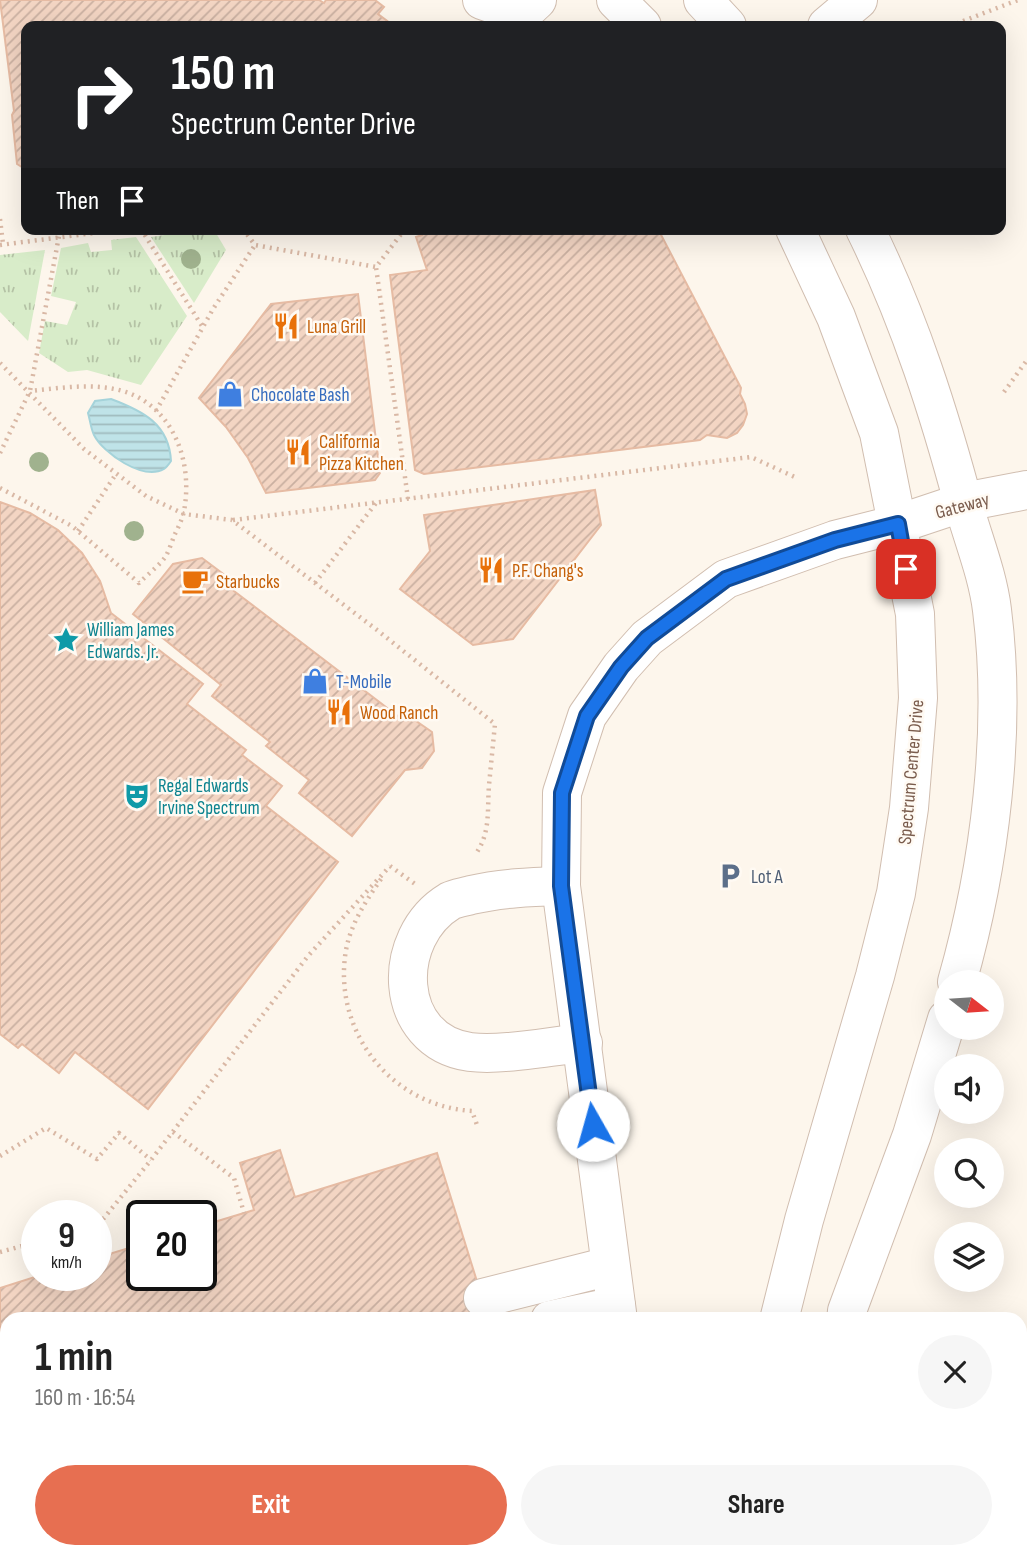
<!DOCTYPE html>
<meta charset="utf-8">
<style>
:root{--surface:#fff;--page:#f6f6f6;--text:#222;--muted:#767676;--accent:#e76f51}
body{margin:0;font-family:"Sofia Sans Condensed",sans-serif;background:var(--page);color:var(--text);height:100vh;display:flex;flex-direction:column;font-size:26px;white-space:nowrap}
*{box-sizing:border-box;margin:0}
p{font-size:23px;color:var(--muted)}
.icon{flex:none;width:38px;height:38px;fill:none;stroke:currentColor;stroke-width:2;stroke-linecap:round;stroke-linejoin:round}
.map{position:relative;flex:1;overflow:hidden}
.details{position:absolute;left:0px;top:1312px;width:1027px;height:247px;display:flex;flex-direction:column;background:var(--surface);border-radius:21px 21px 0 0;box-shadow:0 7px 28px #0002}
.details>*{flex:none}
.banner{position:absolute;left:21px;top:21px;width:985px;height:214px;border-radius:14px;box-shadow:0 7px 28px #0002;background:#202124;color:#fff;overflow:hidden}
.needle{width:46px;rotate:107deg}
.buttons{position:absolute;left:934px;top:970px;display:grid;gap:14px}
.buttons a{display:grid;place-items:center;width:70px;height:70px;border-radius:50%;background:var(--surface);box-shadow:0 7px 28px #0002;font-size:35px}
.speed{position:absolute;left:21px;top:1200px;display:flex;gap:14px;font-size:35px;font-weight:700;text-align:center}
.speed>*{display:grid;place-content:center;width:91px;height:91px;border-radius:50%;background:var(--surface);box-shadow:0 7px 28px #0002;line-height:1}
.speed small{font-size:18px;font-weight:400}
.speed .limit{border:4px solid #111;border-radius:10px;background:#fff;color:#111}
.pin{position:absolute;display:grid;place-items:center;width:60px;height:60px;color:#fff;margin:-30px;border-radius:14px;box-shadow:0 4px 10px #0006}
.me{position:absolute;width:77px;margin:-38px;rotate:353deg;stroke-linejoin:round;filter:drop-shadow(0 0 5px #0008)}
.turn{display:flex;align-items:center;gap:24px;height:147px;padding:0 35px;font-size:32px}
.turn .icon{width:91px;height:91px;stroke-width:2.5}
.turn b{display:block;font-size:49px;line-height:60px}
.then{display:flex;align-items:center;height:66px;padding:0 35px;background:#0003;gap:14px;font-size:26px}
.round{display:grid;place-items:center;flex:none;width:74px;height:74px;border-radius:37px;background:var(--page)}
.overview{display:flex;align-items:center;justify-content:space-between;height:119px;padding:0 35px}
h1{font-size:42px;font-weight:700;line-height:52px}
.action{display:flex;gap:14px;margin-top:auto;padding:14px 35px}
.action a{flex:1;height:80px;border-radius:42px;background:var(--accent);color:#fff;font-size:28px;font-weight:700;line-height:80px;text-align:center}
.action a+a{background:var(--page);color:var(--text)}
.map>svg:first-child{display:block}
</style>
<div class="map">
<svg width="1027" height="1559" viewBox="0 0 1027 1559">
<defs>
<pattern id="grass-tufts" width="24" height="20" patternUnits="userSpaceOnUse" patternTransform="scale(1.75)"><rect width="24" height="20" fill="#d8ecc9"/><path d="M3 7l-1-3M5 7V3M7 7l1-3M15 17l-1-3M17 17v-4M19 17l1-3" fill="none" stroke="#b4c2a5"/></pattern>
<pattern id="water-rules" width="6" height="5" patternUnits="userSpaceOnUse" patternTransform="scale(1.75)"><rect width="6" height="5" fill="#bfe3e8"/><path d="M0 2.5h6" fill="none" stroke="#a0bbbe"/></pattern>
<pattern id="building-hatch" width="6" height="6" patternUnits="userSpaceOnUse" patternTransform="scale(1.75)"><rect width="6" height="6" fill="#f3d5c3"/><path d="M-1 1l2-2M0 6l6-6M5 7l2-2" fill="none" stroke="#cab0a1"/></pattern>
</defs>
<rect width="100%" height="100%" fill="#fdf6ec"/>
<g fill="url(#grass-tufts)">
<polygon points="206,229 216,233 226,250 194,303 151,237"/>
<polygon points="136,237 187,316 141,385 87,370 68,372 39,353 45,321 67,325 76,302 51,296 61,248 88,243 91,252 112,250 111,240"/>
<polygon points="45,250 28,341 0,312 0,255"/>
</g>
<path fill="url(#water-rules)" stroke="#a5d3da" stroke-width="2" d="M111,399C143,411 169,424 171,461C169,464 167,467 164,469C143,481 103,453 94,435C91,429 90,420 88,413L95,401Z"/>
<g fill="url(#building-hatch)" stroke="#e6bba3" stroke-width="2">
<polygon points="0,0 319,0 324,3 326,0 375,0 384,7 378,14 394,26 26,26 25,169 17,164 12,115 14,111"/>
<polygon points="420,229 658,229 741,388 740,394 745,404 747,414 743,425 737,433 727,438 707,435 700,440 424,474 415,470 390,275 427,270 416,237 422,235"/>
<polygon points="358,294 380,473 375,480 266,493 248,458 226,427 199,398 271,304"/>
<polygon points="595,490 601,525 513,639 473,645 400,589 430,551 424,515"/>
<polygon points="0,502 30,513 58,530 82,553 100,581 111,613 203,684 187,704 246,750 242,755 282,786 266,806 338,862 148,1109 75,1052 59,1073 22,1044 18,1048 0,1034"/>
<polygon points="202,558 234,582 230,588 403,720 416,721 432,732 434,751 422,768 405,770 352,836 299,793 309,780 266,746 270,742 212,696 221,685 133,614 173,564"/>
<polygon points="280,1150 295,1197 437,1153 489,1320 7,1320 7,1552 560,1552 562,1559 0,1559 0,1288 38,1276 96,1276 96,1258 142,1244 142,1276 201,1276 201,1226 254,1210 240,1163"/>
</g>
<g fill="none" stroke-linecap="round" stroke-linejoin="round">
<g stroke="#d1beb0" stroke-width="40">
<g id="minor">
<polyline points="482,0 522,14 537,0"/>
<polyline points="616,0 642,26"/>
<polyline points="703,0 727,26"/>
<polyline points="827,26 858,0"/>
<path d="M865,229C910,320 940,415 966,513C975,544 988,577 992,610C1007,729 990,866 957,982"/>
<path d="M561,886C531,887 501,888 471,895C465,897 456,898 450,901C390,937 392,1041 470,1052C502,1056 550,1046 583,1043"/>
<polyline points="483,1298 610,1266"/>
<polyline points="550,1320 616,1306"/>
<polyline points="618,1320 561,886 562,793 587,716 621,667 647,638 726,579 835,540 898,524 964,502 1027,490"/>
<polyline points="779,1320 804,1220 875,976 896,893 909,808 918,698 915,614 879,433 836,317 795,229"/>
<polyline points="846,1320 847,1311 912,1135 947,1019"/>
<polyline points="810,1552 814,1559"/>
<polyline points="909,1552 913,1559"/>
<polyline points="619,1559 621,1552"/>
</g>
</g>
<g stroke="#d9b8a5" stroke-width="4.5" stroke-dasharray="2 5" stroke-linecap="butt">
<polyline points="950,26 1018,0"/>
<polyline points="0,219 3,244"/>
<polyline points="141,229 202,326"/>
<polyline points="243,229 255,245 376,267"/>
<polyline points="405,229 376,267 408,499"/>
<polyline points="0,245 125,229"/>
<path d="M0,363L84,449L146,496L184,514L232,520L377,630L495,724C493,744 491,765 489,785C487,811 491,833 475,855"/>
<polyline points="1004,392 1027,360"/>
<polyline points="156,411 213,309 255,245"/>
<polyline points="0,453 30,391 59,236"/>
<path d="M0,488L72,526L139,583C148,574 159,566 166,556C169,550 172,542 174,536C178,528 182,520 184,511C193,464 175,409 126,392C95,382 62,388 30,391"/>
<polyline points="233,520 751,457 797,478"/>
<polyline points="78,531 116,474"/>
<polyline points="315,583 376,503"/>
<polyline points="390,866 415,884"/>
<path d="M381,879C366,901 351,923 346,950C332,1031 391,1106 472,1111L477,1125"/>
<polyline points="173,1132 234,1178 244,1213"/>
<polyline points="0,1156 46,1128 97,1159 119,1133 151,1160"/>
<polyline points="96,1221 104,1218 151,1160 308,956 390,866"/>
<polyline points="0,1252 37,1242"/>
</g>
<use href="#minor" stroke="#fff" stroke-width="38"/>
</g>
<g fill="#a0b28e">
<circle cx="191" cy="259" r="10"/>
<circle cx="39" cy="462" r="10"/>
<circle cx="134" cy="531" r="10"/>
</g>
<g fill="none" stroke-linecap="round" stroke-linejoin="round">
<g stroke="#114b97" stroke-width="18">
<polyline id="route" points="593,1125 561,886 562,793 587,716 621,667 647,638 726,579 835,540 898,524 906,569"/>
</g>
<use href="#route" stroke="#1a73e8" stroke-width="12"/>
</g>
<defs>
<g id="restaurant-bare" transform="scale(2.1)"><path d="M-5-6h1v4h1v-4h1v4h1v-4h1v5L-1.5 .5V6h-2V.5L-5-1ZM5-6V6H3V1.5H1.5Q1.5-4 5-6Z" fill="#e8710a" stroke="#fffaf3" stroke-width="2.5" paint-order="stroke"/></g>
<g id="shop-bare" transform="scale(2.1)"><path d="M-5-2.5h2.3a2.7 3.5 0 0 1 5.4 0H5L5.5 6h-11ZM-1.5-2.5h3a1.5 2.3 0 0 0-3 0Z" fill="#3f7fe0" stroke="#fffaf3" stroke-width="2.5" paint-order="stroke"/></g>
<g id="cafe-bare" transform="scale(2.1)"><path d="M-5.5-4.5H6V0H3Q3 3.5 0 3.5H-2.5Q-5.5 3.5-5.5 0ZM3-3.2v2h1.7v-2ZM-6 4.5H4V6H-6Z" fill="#e8710a" stroke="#fffaf3" stroke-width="2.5" paint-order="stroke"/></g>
<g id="sight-bare" transform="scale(2.1)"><path d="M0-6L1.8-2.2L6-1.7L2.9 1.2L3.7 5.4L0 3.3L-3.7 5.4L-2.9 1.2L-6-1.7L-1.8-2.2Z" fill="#0f9aa8" stroke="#fffaf3" stroke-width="2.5" paint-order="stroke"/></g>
<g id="theatre-bare" transform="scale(2.1)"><path d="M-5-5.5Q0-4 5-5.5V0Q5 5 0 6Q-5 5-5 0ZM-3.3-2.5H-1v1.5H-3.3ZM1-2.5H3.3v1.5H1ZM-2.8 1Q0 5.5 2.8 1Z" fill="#0f9aa8" stroke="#fffaf3" stroke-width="2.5" paint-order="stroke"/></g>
<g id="parking-bare" transform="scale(2.1)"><path d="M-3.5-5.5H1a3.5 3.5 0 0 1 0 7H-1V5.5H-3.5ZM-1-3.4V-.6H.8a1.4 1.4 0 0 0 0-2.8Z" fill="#5c6f8a" stroke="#fffaf3" stroke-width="2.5" paint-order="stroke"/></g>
</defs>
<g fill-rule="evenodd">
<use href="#restaurant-bare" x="286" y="326"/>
<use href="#shop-bare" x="230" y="394"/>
<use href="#restaurant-bare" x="298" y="452"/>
<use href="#restaurant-bare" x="491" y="570"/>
<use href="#cafe-bare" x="195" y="581"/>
<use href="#sight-bare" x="66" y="640"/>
<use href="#shop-bare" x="315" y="681"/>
<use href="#restaurant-bare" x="339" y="712"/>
<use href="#theatre-bare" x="137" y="796"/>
<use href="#parking-bare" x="730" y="876"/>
</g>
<g text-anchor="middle" stroke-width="5" stroke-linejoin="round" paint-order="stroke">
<g font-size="19" fill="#c56008" stroke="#fffaf3" text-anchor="start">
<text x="307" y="333">Luna Grill</text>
<text x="319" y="448">California<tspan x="319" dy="22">Pizza Kitchen</tspan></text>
<text x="512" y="577">P.F. Chang's</text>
<text x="216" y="588">Starbucks</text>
<text x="360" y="719">Wood Ranch</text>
</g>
<g font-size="19" fill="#366cbe" stroke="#fffaf3" text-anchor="start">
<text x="251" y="401">Chocolate Bash</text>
<text x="336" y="688">T-Mobile</text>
</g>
<g font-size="19" fill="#7a5c4d" stroke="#fffaf3">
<text transform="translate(962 505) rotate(-15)" y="7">Gateway</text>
<text transform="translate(910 772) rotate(-85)" y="7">Spectrum Center Drive</text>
</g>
<g font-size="19" fill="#0d838f" stroke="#fffaf3" text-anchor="start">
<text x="87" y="636">William James<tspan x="87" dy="22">Edwards. Jr.</tspan></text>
<text x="158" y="792">Regal Edwards<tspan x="158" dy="22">Irvine Spectrum</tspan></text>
</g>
<g font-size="19" fill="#4e5e75" stroke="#fffaf3" text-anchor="start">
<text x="751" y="883">Lot A</text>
</g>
</g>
</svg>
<div class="buttons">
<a><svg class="needle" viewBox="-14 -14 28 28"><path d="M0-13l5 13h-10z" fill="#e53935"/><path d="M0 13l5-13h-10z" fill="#767676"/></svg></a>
<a><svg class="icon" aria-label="sound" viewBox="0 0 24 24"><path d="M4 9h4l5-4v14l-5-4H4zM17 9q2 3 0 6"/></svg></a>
<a><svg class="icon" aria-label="search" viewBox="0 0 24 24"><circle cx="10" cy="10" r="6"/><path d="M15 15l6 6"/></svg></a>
<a><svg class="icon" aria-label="layers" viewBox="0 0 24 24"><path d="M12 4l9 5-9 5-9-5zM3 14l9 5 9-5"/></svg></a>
</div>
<div class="speed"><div>9<small>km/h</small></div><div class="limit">20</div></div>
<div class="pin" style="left:906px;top:569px;background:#d93025"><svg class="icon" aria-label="arrive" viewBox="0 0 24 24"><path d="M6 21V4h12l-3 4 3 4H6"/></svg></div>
<svg class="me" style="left:593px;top:1125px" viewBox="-20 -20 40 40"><circle r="19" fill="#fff"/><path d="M0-13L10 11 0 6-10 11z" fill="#1a73e8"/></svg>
<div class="banner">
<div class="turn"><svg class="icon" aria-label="right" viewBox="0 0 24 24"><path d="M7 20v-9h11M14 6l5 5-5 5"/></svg><div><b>150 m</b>Spectrum Center Drive</div></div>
<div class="then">Then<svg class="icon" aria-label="arrive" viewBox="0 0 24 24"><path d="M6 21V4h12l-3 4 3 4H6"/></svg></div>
</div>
<section class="details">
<div class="overview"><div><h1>1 min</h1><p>160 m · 16:54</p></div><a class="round"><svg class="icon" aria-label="close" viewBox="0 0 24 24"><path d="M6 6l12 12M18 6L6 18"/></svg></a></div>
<div class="action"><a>Exit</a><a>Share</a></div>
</section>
</div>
